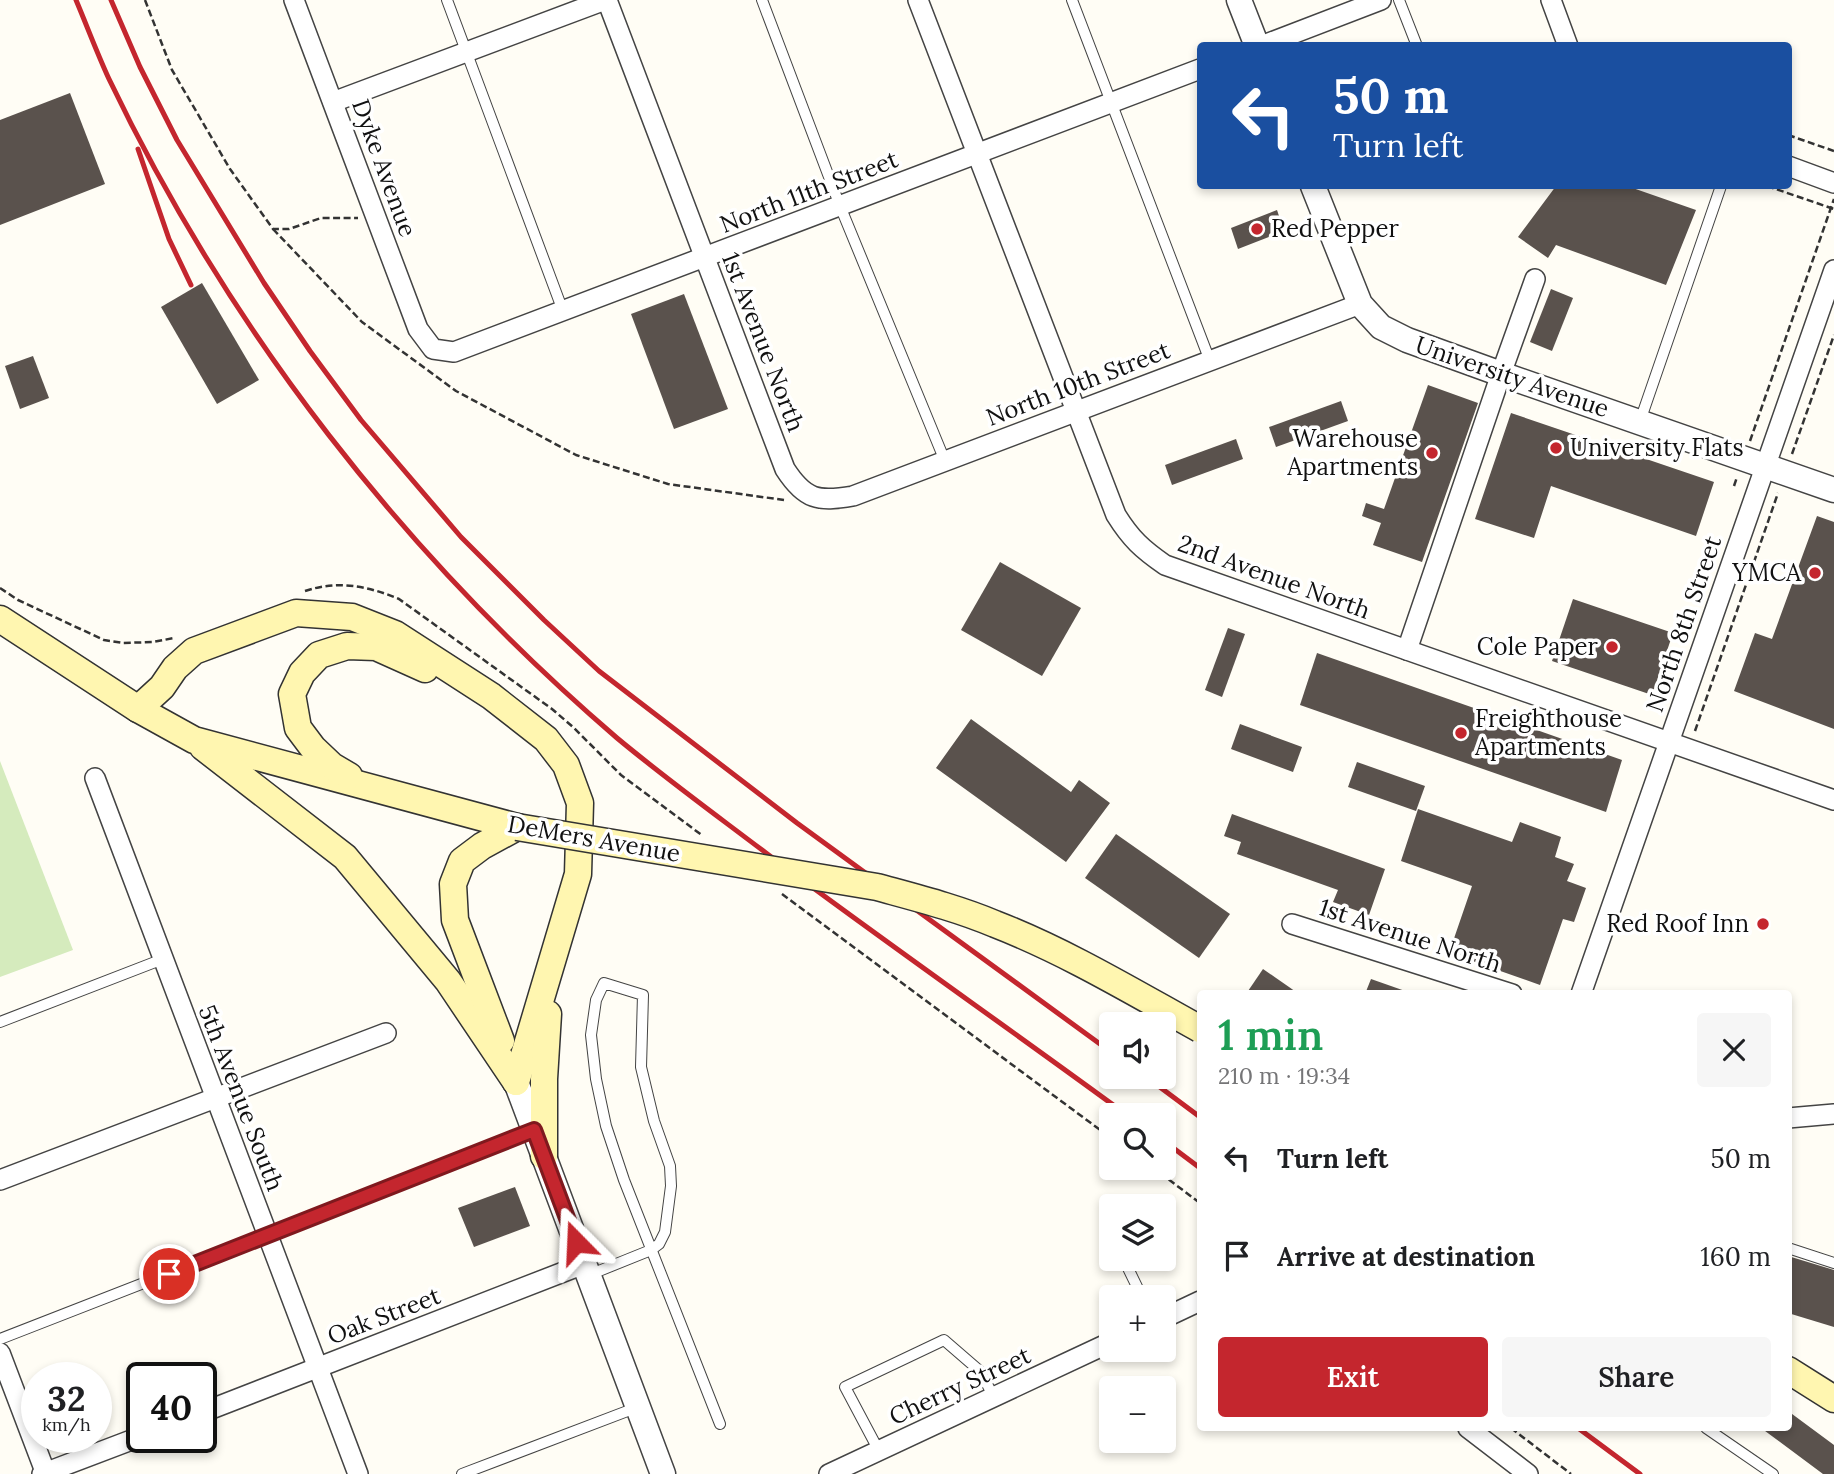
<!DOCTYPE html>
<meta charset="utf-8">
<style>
:root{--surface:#fff;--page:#f6f6f6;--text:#202124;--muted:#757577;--accent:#c4262e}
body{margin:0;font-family:Lora,serif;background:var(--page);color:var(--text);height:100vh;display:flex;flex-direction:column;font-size:26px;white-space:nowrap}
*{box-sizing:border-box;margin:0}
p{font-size:23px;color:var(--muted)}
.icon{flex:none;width:38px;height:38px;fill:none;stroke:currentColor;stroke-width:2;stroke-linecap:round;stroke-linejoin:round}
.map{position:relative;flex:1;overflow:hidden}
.drawer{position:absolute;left:1197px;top:990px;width:595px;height:441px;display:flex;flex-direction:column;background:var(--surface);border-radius:7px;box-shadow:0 4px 10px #0003}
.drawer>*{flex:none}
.guide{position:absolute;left:1197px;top:42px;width:595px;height:147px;border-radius:7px;box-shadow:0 4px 10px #0003;background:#1a4fa0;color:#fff;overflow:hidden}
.fabs{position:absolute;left:1099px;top:1012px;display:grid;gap:14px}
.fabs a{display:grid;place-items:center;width:77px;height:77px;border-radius:7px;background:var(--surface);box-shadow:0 4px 10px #0003;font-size:35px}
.speed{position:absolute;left:21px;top:1362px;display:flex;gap:14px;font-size:35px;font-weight:700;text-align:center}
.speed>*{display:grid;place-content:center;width:91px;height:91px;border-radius:50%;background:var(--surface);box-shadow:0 4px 10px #0003;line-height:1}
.speed small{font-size:18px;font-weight:400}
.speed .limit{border:4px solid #111;border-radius:10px;background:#fff;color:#111}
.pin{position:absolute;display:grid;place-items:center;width:60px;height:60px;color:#fff;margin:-30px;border:4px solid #fff;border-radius:50%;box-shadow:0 2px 7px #0007}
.me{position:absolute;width:77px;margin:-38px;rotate:339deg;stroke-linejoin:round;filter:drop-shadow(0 0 5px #0008)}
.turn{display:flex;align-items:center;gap:24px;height:147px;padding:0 21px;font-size:32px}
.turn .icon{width:91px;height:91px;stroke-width:2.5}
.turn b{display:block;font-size:49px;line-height:60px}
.round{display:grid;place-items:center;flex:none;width:74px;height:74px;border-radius:7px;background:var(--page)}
.headline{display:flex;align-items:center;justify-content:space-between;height:119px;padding:0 21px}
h1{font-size:42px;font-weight:600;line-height:52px;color:#1e9e55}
.action{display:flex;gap:14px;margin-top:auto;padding:14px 21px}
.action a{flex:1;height:80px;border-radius:7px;background:var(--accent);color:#fff;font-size:28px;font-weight:600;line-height:80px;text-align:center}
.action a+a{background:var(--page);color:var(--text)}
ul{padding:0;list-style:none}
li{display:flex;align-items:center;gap:21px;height:98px;padding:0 21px}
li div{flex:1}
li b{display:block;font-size:26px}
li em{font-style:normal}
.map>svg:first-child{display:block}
</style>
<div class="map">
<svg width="1834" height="1474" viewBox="0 0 1834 1474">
<rect width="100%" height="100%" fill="#fffdf5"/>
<polygon fill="#d5ebbd" points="0,761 73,950 0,977"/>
<g fill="#5a524d">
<polygon points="70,93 105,184 0,225 0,120"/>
<polygon points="1556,186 1627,186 1696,210 1666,285 1556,245 1548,258 1518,237"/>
<polygon points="1277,210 1284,231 1238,249 1231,228"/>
<polygon points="202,283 259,380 217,404 161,307"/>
<polygon points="1551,289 1573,298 1552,351 1530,342"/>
<polygon points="684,294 728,409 674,429 631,314"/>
<polygon points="33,356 49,398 20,409 5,366"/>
<polygon points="1428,385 1478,403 1422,562 1373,545 1381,523 1362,516 1366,503 1384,509"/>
<polygon points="1341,401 1348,421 1276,447 1269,427"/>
<polygon points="1511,413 1714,482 1696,536 1551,486 1534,538 1475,519"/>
<polygon points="1236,439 1243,459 1172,485 1165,465"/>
<polygon points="1817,516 1834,522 1834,729 1734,691 1755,633 1772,639"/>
<polygon points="1000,562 1081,608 1042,676 961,630"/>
<polygon points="1573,599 1673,633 1652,695 1552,661"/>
<polygon points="1228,628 1245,634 1222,697 1205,690"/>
<polygon points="1317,653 1622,760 1606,812 1300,705"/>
<polygon points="971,719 1071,792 1079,780 1110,803 1066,862 936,768"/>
<polygon points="1240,724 1302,747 1293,772 1231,749"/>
<polygon points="1357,762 1425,786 1416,811 1348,787"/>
<polygon points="1418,809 1512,842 1520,822 1561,837 1555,857 1574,864 1567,881 1586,888 1574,922 1563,919 1540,985 1449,953 1472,886 1401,861"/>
<polygon points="1232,814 1385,869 1369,915 1333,902 1338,890 1237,854 1241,842 1224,836"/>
<polygon points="1116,834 1230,914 1199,958 1085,878"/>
<polygon points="1263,969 1299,994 1246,994"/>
<polygon points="1371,979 1408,992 1408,994 1365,994"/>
<polygon points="515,1187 530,1226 474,1247 458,1208"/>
<polygon points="1788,1256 1834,1270 1834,1327 1788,1313"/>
<polygon points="1788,1411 1834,1445 1834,1474 1823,1474 1761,1428 1788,1428"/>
</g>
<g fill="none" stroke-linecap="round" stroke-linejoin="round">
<g stroke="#444" stroke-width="12">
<g id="service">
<polyline points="447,0 563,311"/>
<polyline points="762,0 840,206 945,461"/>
<polyline points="1072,0 1210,361"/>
<polyline points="1399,0 1417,46"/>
<polyline points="1640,421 1721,186"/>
<polyline points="0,1022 163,959"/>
<polyline points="1788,1248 1834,1263"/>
<polyline points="1126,1264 1142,1297"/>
<polyline points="589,1275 651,1250 659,1244 665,1232 671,1186 670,1166 654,1121 641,1067 643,995 604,983 596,1000 591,1035 596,1079 606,1126 624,1180 720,1424"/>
<polyline points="0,1339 534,1131"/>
<polyline points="1706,1428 1773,1474"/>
<polyline points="879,1451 845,1387 944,1340 981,1372 994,1398"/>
<polyline points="462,1474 638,1407"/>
</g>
</g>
<g stroke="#444" stroke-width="22">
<g id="minor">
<polyline points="294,0 418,329 433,349 454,352 1200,69"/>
<path d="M607,0L785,469C805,500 818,502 853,496L1360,304"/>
<path d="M918,0L1116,515C1131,539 1142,549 1165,565L1834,800"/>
<polyline points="1551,0 1568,46"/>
<polyline points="1261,46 1381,0"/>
<polyline points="333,102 605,0"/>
<polyline points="1788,166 1834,183"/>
<polyline points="1407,650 1501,374 1535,279"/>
<polyline points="95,778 358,1474"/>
<polyline points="1292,924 1512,994"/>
<polyline points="1581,994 1834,270"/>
<polyline points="1788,1118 1834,1114"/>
<polyline points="0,1180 386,1033"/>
<polyline points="1164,1318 1200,1301"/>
<polyline points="0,1353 46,1474"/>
<polyline points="201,1413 584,1264"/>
<polyline points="1468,1428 1528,1474"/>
<polyline points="42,1474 142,1436"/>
<polyline points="829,1474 1111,1342"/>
</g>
</g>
<g stroke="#444" stroke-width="27">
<g id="tertiary">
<polyline points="1239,0 1257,46"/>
<polyline points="1313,186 1360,304 1381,327 1407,340 1501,374 1834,490"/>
<polyline points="516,1082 663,1474"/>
</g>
</g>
<g stroke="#333" stroke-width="29">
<g id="secondary">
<polyline points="0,619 138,709 194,740 517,827"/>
<polyline points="138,709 162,687 175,668 194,651 296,613 352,617 395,634 491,696 546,739 566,765 580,803 578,874 516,1082"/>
<polyline points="203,747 345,857 448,981 516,1082"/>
<polyline points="349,776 332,766 313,748 298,728 292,694 302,673 319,655 347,646 376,647 425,669"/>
<polyline points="501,1041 455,920 453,884 462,861 482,846 517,827"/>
<polyline points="544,1156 544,1079 548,1014"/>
<polyline points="1788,1370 1834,1399"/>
</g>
</g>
<g stroke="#333" stroke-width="2.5" stroke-dasharray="7 3.5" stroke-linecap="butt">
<polyline points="145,0 172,70 230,169 273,229 289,229 321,218 358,218"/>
<polyline points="1788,135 1834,151"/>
<polyline points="1767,186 1834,209"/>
<polyline points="273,229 362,322 456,391 576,455 668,484 784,500"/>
<polyline points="1750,441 1834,199"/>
<polyline points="1792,454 1834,335"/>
<polyline points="1734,486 1737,477"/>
<polyline points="0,588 18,600 104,640 123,643 153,642 174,638"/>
<path d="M305,591C338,580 368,586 399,599L552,709L573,727L621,775L703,836"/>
<polyline points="1695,731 1778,493"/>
<polyline points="782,894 1111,1138"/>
<polyline points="1152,1167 1200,1203"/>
<polyline points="1511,1428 1571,1474"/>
</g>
<use href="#service" stroke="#fff" stroke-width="10"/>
<use href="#minor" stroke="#fff" stroke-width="19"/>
<use href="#tertiary" stroke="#fff" stroke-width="24"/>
<use href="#secondary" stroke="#fff6b0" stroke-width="26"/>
<g stroke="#c4262e" stroke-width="5">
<path d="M76,0C87,26 97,53 109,79C230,332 405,556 617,738C665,778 716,815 766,853C885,942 1007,1027 1127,1115"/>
<polyline points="111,0 140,67 177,140 264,283 310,351 361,420 461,537 544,620 599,671 797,823 1111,1052"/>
<polyline points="138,149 169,239 191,285"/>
<polyline points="1145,1076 1200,1117"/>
<polyline points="1164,1141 1200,1168"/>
<polyline points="1578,1428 1640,1474"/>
</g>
<g stroke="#333" stroke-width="29" stroke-linecap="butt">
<path id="secondary-bridge" d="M517,827L877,887C917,898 957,908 995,924C1067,952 1133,992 1200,1029"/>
</g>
<use href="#secondary-bridge" stroke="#fff6b0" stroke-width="26"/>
</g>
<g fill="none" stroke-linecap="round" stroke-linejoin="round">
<g stroke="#7f191e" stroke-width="18">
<polyline id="route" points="169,1274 534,1130 576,1242"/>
</g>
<use href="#route" stroke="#c4262e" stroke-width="12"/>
</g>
<g fill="#c4262e" stroke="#fff" stroke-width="2.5">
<circle cx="1257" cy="229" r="7"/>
<circle cx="1556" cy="448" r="7"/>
<circle cx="1432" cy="453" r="7"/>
<circle cx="1815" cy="573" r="7"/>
<circle cx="1612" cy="647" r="7"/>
<circle cx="1461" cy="733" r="7"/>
<circle cx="1763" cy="924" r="7"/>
</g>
<g text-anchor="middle" stroke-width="7" stroke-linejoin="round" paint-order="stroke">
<g font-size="24" fill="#111" stroke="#fff">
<text transform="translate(384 168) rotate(70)" y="8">Dyke Avenue</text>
<text transform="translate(809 192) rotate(-21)" y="8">North 11th Street</text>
<text transform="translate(763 342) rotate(69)" y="8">1st Avenue North</text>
<text transform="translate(1512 377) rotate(19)" y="8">University Avenue</text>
<text transform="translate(1078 384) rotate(-21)" y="8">North 10th Street</text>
<text transform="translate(1274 577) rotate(20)" y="8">2nd Avenue North</text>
<text transform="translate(1684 624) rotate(-71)" y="8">North 8th Street</text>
<text transform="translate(594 839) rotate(10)" y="8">DeMers Avenue</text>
<text transform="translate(1410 936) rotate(18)" y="8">1st Avenue North</text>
<text transform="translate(241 1098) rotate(69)" y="8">5th Avenue South</text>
<text transform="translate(384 1316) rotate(-21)" y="8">Oak Street</text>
<text transform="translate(960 1386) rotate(-25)" y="8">Cherry Street</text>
</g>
<g font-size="24" fill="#111" stroke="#fff" text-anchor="end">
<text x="1271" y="237" text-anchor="start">Red Pepper</text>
<text x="1418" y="447">Warehouse<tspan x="1418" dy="28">Apartments</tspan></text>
<text x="1570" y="456" text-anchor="start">University Flats</text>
<text x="1801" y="581">YMCA</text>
<text x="1598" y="655">Cole Paper</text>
<text x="1475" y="727" text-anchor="start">Freighthouse<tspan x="1475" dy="28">Apartments</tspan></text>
<text x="1749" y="932">Red Roof Inn</text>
</g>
</g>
</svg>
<div class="fabs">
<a><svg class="icon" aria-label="sound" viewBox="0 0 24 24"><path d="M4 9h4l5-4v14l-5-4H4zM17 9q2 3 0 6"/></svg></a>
<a><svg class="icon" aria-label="search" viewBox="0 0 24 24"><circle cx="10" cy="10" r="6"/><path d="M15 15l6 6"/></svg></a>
<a><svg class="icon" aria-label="layers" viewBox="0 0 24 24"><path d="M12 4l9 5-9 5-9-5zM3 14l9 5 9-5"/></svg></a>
<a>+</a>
<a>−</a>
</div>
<div class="speed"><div>32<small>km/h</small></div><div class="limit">40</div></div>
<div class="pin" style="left:169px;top:1274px;background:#d93025"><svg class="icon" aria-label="arrive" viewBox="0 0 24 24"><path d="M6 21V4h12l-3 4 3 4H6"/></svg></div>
<svg class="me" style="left:576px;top:1242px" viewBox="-20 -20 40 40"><path d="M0-17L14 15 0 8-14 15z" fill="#c4262e" stroke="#fff" stroke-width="4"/></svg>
<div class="guide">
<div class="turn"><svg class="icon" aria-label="left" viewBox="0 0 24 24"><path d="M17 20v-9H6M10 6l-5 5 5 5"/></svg><div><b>50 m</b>Turn left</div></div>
</div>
<section class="drawer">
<div class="headline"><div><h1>1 min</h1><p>210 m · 19:34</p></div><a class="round"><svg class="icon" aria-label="close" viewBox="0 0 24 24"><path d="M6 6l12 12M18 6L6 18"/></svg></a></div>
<ul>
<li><svg class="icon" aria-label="left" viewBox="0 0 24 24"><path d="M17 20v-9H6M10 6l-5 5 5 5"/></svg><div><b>Turn left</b></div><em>50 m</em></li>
<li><svg class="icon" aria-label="arrive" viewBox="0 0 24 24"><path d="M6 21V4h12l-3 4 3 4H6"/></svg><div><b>Arrive at destination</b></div><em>160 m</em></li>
</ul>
<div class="action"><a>Exit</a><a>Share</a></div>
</section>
</div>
